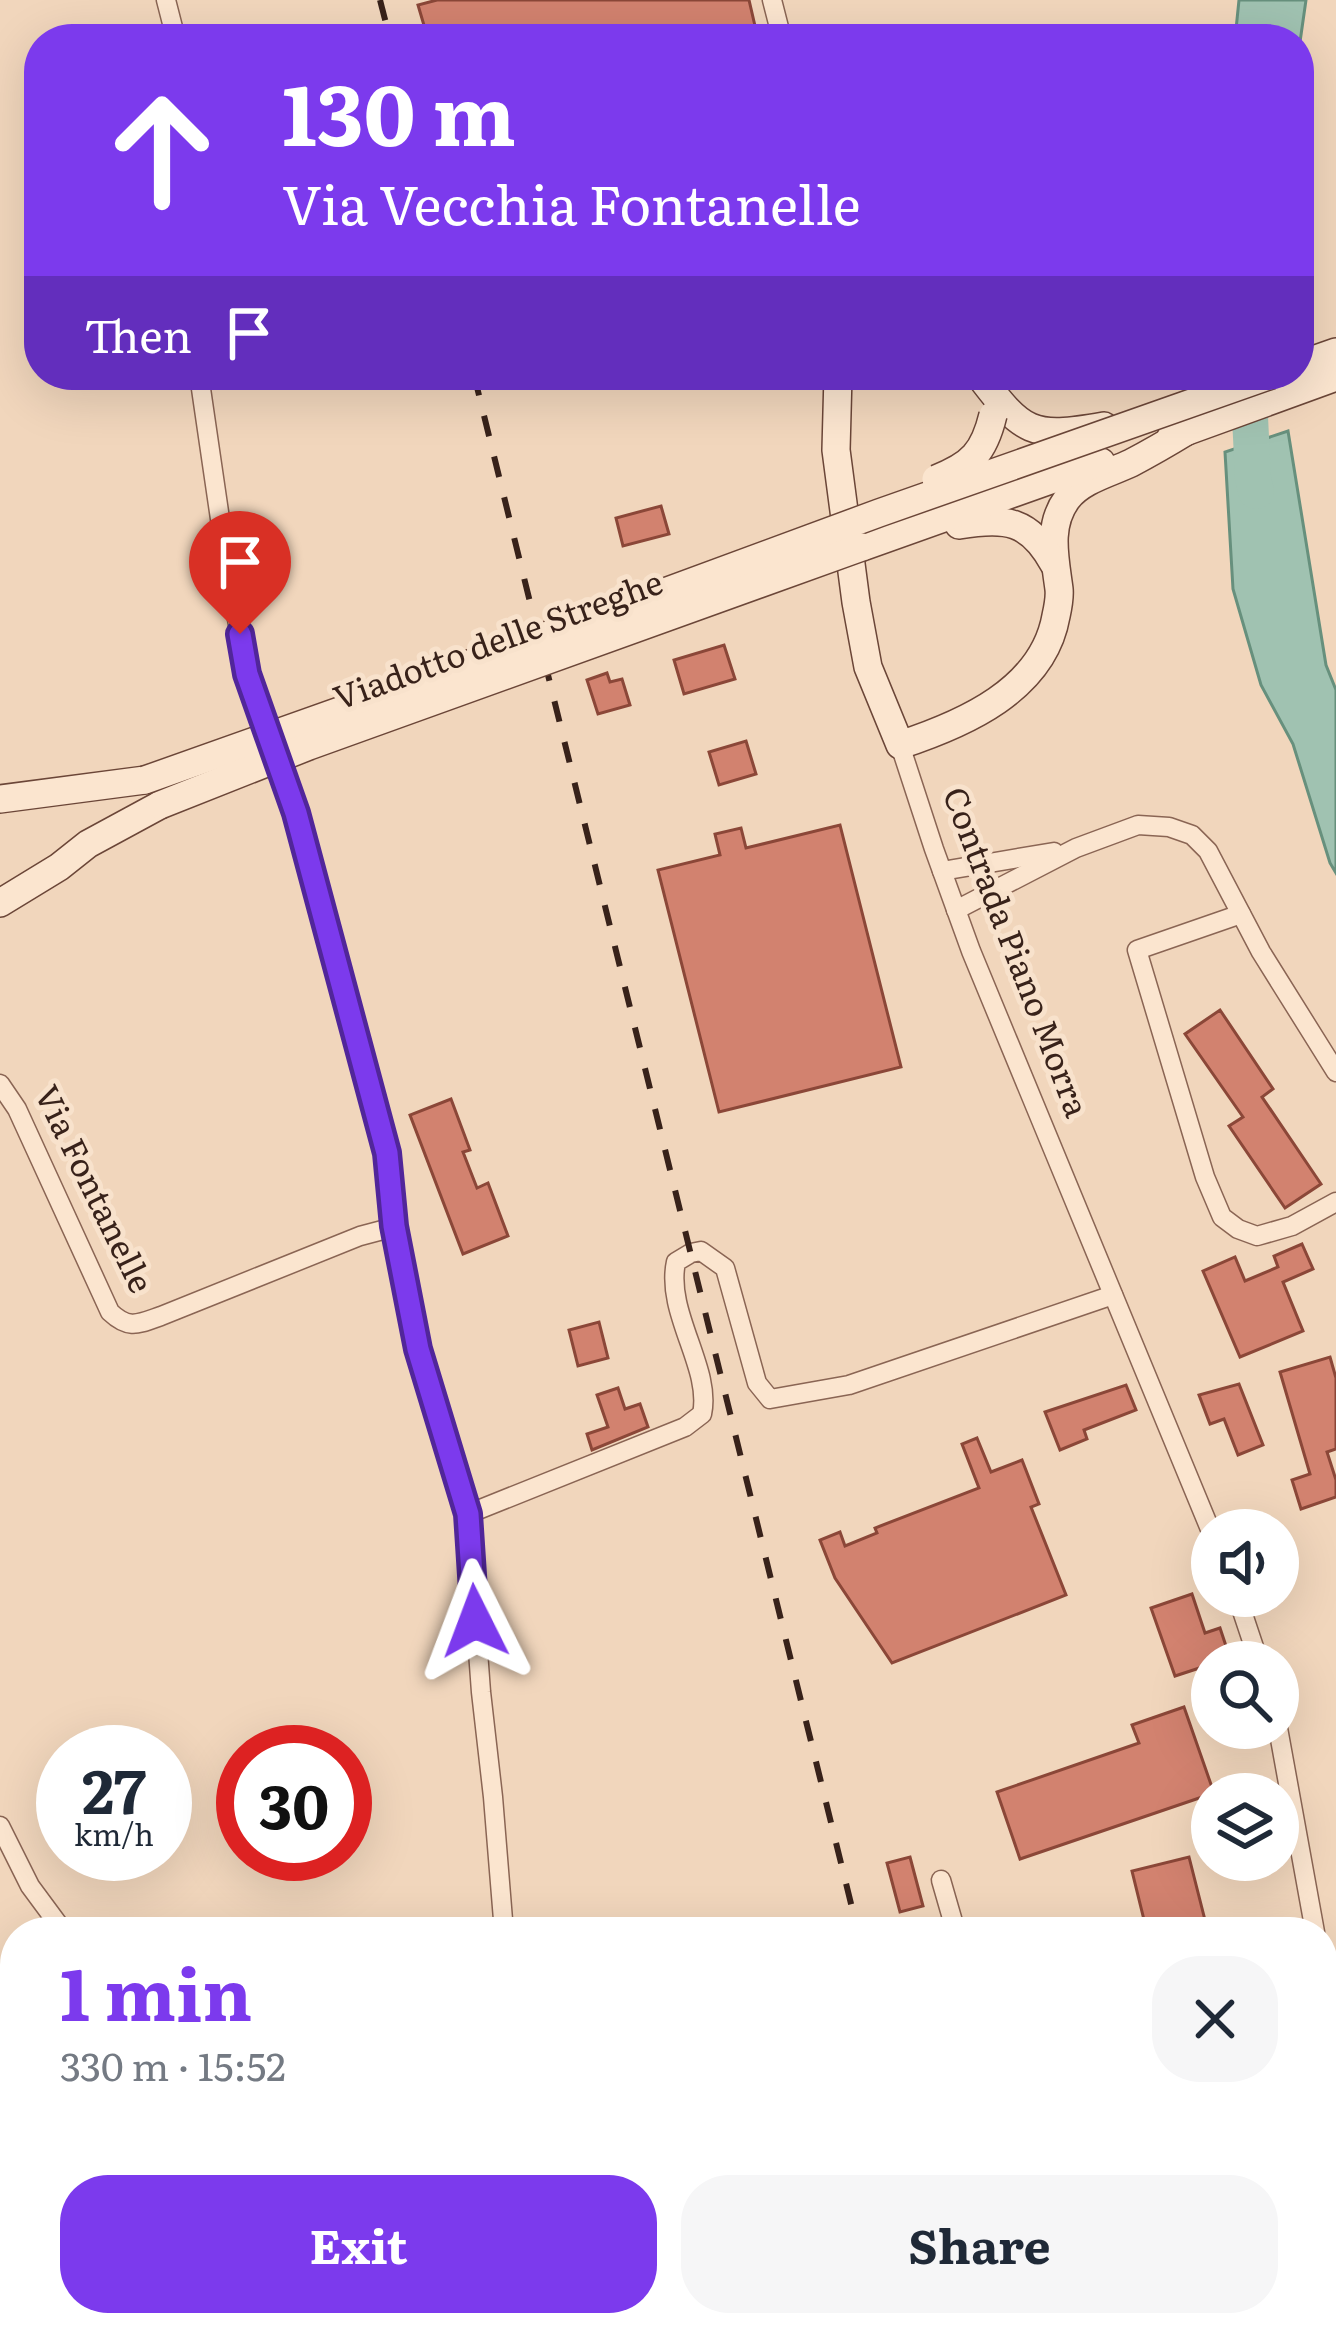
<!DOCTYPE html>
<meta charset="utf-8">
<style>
:root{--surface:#fff;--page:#f6f6f7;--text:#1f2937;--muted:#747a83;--accent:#7c3aed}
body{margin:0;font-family:Literata,serif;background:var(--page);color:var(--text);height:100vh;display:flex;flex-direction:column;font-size:45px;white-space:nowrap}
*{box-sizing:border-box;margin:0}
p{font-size:39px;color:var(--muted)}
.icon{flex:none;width:66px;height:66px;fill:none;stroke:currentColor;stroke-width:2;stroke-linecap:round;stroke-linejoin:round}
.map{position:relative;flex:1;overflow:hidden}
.drawer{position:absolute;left:0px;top:1917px;width:1338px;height:420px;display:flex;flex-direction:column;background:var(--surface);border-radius:48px 48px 0 0;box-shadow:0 12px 48px #0002}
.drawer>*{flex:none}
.top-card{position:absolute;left:24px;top:24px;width:1290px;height:366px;border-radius:48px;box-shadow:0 12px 48px #0002;background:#7c3aed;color:#fff;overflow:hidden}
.buttons{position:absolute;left:1191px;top:1509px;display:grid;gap:24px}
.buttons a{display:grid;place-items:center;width:108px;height:108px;border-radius:50%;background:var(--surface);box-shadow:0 12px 48px #0002;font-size:60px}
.speed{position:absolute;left:36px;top:1725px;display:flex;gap:24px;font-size:60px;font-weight:700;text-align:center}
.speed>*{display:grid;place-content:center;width:156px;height:156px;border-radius:50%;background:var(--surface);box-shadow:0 12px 48px #0002;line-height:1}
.speed small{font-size:30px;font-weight:400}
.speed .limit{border:18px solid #d22;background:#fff;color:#111}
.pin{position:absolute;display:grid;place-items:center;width:102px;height:102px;color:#fff;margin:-123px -51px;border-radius:50% 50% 50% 0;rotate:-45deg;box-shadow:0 0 12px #0007}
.pin .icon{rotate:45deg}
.me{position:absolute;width:132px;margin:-66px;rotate:357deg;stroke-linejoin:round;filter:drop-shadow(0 0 9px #0008)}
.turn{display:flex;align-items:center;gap:42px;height:252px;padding:0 60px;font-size:54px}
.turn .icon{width:156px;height:156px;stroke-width:2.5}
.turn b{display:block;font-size:84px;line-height:102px}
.then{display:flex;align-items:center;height:114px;padding:0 60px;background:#0003;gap:24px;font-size:45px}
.round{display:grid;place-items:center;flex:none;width:126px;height:126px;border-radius:48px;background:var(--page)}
.head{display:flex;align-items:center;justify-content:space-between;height:204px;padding:0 60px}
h1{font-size:72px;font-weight:700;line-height:90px;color:var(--accent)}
.cta{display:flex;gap:24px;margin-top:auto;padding:24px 60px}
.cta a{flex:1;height:138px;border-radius:48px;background:var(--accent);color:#fff;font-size:48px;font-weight:700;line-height:138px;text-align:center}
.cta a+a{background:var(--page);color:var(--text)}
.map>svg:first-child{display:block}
</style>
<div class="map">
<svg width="1336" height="2337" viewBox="0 0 1336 2337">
<rect width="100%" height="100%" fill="#f1d6bc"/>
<g fill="#a0c2b1" stroke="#67907d" stroke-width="3">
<polygon points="1239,0 1306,0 1299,49 1299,39 1235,39"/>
<polygon points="1288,431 1326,665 1336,690 1336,873 1330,863 1293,744 1261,685 1233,589 1225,452"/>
</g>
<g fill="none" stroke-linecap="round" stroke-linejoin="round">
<polyline stroke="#a0c2b1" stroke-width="36" points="1248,375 1253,479 1256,491"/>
</g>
<g fill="#d2826f" stroke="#8b4738" stroke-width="3">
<polygon points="437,0 749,0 758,39 428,39 418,5"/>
<polygon points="661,506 669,534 623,546 616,518"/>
<polygon points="724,645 735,679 684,694 674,660"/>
<polygon points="607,673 610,682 622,679 630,705 598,714 587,680"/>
<polygon points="746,741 756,774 719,785 709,752"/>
<polygon points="840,825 901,1067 719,1112 658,870 720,855 715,834 741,828 746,848"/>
<polygon points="1220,1010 1273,1089 1262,1097 1321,1184 1285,1208 1229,1126 1243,1117 1185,1034"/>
<polygon points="451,1099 470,1150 463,1152 477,1188 488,1183 508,1236 463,1254 410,1115"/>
<polygon points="1302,1244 1313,1269 1283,1282 1303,1331 1240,1357 1203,1271 1235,1257 1245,1281 1278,1267 1274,1256"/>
<polygon points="599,1322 608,1358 578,1366 569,1330"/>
<polygon points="1330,1357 1336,1378 1336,1449 1327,1452 1336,1480 1336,1497 1301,1509 1292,1480 1310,1474 1280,1372"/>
<polygon points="1239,1384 1263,1445 1238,1455 1224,1419 1210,1424 1199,1395"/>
<polygon points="1126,1385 1136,1410 1084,1430 1087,1439 1060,1450 1045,1412"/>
<polygon points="618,1388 625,1409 640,1404 648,1427 592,1450 587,1434 608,1427 597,1395"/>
<polygon points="977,1438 991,1472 1022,1460 1039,1504 1031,1507 1066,1595 892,1663 835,1578 820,1540 840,1532 845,1546 877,1533 875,1528 979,1488 962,1444"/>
<polygon points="1192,1594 1205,1633 1220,1628 1230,1658 1175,1676 1151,1608"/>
<polygon points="1184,1707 1214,1793 1020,1859 997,1792 1139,1743 1132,1725"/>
<polygon points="910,1857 923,1906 900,1912 887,1863"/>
<polygon points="1189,1857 1208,1932 1147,1932 1132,1871"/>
</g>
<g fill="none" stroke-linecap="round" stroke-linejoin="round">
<g stroke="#8a6554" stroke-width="21">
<g id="street">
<polyline points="166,0 176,39"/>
<polyline points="772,0 782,39"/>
<polyline points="199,375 225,553 247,674 296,813 387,1153 394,1227 418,1349 433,1408 468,1514 481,1692 493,1797 504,1932"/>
<polyline points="900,745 934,849 971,951 1212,1534"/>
<polyline points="942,871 1054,852"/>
<polyline points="956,910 1076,848 1138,825 1169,827 1192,835 1208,851 1261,952 1336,1072"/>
<polyline points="1241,914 1137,950 1205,1177 1222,1217 1238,1229 1257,1236 1292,1226 1336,1202"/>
<path d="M0,1084L17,1109L110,1312C129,1330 138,1324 161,1316L360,1236L394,1227"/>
<path d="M468,1514L685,1427L702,1414C712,1368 665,1313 676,1262L691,1253L701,1251L725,1268L757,1383L770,1399L849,1385L1113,1295"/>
<polyline points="1237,1596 1259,1662"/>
<polyline points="1278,1728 1315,1932"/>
<polyline points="0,1826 30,1886 64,1932"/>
<polyline points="941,1880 956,1932"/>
<polyline points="1323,1976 1336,2024"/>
<polyline points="1323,2180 1336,2177"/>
<polyline points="422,2322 430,2337"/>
<polyline points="571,2322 590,2337"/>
</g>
</g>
<g stroke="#6b4638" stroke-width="30">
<g id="secondary">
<polyline points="1299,365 1336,352"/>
<path d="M838,375L836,450L856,602L868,667L900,745C964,724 1043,690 1056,616C1058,607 1060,598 1059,589C1055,558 1047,526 1067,499C1081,480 1110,473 1131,463C1150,453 1169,442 1187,431"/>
<path d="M979,375C1023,433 1031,439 1104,426"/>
<polyline points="1171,437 1336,377"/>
<path d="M959,525C1006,517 1030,520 1054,564"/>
<polyline points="862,547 1101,462"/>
<polyline points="0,799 145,780"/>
<polyline points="0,903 59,867 88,844 160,805"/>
</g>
</g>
<use href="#street" stroke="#fbe5cf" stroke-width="18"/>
<use href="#secondary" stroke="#fbe5cf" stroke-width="27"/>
<g stroke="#38221a" stroke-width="6" stroke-dasharray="21 21" stroke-linecap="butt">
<polyline points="380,0 390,39"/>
<polyline points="474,375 858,1932"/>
<polyline points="951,2322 954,2337"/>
</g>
<g stroke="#6b4638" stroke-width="30" stroke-linecap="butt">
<g id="secondary-bridge">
<path d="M936,479C972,465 984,452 993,415"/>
<polyline points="145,780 399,690 879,513 1271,375"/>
<polyline points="160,805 309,746 862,547"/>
</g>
</g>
<use href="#secondary-bridge" stroke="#fbe5cf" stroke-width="27"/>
</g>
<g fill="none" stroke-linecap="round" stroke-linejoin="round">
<g stroke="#51269a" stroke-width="30">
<polyline id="route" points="240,634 247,674 296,813 387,1153 394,1226 418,1349 468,1514 475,1621"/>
</g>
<use href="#route" stroke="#7c3aed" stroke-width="21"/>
</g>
<g text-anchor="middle" stroke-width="10" stroke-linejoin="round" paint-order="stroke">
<g font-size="33" fill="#38221a" stroke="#f8e2cc">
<text transform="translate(498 640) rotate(-20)" y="12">Viadotto delle Streghe</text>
<text transform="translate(1016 952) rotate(69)" y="12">Contrada Piano Morra</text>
<text transform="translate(94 1189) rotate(64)" y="12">Via Fontanelle</text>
</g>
</g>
</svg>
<div class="buttons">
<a><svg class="icon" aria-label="sound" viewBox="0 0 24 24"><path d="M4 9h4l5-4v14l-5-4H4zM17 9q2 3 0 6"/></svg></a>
<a><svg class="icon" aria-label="search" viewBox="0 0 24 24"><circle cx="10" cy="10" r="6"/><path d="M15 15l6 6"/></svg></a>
<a><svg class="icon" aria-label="layers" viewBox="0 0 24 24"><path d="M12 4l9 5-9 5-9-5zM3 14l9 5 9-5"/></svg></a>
</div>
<div class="speed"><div>27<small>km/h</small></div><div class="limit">30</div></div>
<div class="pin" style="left:240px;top:634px;background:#d93025"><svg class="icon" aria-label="arrive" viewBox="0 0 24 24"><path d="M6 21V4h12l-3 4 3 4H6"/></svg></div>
<svg class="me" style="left:475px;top:1621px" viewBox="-20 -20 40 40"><path d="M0-17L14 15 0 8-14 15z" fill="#7c3aed" stroke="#fff" stroke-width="4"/></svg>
<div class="top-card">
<div class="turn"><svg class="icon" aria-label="ahead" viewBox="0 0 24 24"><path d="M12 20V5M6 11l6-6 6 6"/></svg><div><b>130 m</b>Via Vecchia Fontanelle</div></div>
<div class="then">Then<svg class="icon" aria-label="arrive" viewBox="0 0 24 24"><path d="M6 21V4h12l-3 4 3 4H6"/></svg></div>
</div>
<section class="drawer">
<div class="head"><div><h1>1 min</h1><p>330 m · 15:52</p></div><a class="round"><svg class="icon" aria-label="close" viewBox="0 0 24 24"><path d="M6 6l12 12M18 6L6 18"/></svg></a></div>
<div class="cta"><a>Exit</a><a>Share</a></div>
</section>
</div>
